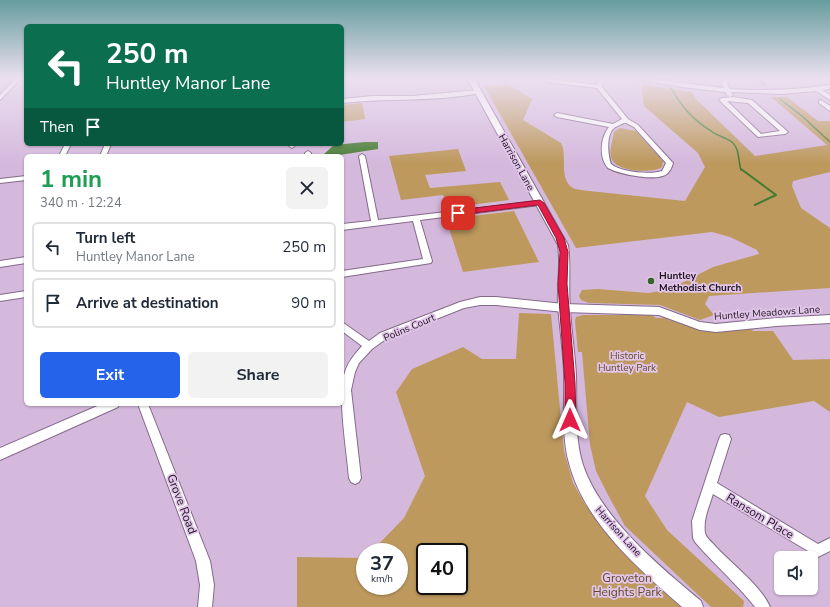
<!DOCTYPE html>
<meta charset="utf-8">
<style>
:root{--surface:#fff;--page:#f2f2f3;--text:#1f2937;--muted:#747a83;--line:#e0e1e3;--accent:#2563eb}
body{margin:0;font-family:"Nunito Sans",sans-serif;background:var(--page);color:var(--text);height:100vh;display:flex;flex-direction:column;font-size:15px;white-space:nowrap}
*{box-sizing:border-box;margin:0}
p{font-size:13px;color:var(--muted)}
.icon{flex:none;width:22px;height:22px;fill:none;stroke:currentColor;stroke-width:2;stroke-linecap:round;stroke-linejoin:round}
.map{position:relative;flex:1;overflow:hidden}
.sheet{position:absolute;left:24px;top:154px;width:320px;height:252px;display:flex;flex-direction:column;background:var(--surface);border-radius:6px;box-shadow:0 1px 3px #0004}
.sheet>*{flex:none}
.guide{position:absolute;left:24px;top:24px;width:320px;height:122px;border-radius:6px;box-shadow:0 1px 3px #0004;background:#0b6e4f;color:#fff;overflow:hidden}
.controls{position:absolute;left:774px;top:551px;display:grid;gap:8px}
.controls a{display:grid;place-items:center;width:44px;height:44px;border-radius:6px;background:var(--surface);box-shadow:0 1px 3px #0004;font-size:20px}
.speed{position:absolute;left:356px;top:543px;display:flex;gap:8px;font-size:20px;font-weight:700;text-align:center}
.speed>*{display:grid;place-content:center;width:52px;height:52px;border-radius:50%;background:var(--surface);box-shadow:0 1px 3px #0004;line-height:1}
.speed small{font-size:10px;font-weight:400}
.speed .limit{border:2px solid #111;border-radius:6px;background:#fff;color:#111}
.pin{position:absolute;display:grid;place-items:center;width:34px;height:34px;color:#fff;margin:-17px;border-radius:8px;box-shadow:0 2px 6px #0006}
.me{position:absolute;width:44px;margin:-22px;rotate:0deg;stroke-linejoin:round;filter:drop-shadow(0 0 3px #0008)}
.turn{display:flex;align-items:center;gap:14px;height:84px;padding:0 16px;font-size:18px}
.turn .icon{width:52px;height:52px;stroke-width:2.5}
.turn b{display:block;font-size:28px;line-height:34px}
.then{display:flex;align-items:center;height:38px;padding:0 16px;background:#0003;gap:8px;font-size:15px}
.round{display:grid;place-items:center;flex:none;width:42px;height:42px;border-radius:6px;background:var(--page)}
.summary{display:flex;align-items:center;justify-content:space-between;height:68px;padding:0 16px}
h1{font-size:24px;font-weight:700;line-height:30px;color:#1e9e55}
.button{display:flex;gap:8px;margin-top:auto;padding:8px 16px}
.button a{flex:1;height:46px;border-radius:6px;background:var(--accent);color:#fff;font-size:16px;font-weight:700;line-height:46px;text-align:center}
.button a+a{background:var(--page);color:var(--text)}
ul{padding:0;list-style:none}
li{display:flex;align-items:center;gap:12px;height:50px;margin:0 8px 6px;padding:0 8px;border:2px solid var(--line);border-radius:6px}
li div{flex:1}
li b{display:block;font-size:15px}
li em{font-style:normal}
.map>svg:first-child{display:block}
</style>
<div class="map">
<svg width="830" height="607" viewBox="0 0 830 607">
<rect width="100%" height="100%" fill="#d5b9dd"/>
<g fill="#bd995e" fill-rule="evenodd">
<path d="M508,84L532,99L523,120L561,143C568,155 558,179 573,188C577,190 584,190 589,191L685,201L705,167L698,153L644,106L641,84L692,92L696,99L755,156L827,145L771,97H787L818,121H830V172L793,181L792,186L801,208L830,228V288L709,296L705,304L714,315L700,320L660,305L589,303L581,300L579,296L582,290L598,289L648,293L668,290L713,267L759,254L757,250L730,237L712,232L576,248L484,86Z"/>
<polygon points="362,103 365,119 342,122 342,105"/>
<path d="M620,128L636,131L663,161L662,167C652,174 614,172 611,157C609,150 613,139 614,132Z"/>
<polygon points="458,149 466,171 425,175 430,188 500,182 509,200 447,208 443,195 401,200 389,156"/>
<polygon points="514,211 539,262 463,272 446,219"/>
<path d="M519,313L551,314L564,451L573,483L585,504L626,553L684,607H297V557L365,558V586H399V552H371L404,518L425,476L396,392L412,369L463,347L482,359H516ZM425,552H459V586H425Z"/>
<polygon points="583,315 652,315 656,318 669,318 669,320 709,332 752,329 753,331 773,331 793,360 830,359 830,412 814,401 719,417 687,402 645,496 667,530 744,601 743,607 711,607 625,526 608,495 596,471 590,445 582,352 578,352 575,321 576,317"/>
</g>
<polygon fill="#427a2e" points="365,142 378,142 378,149 333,156 324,154 334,145"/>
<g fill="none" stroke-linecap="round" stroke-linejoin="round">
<g stroke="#427a2e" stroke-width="1.5">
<polyline points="670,78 671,80"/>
<polyline points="757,78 765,85"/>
<path d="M671,88C682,107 692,119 711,131C717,136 728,138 733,143C740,150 738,161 741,170"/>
<polyline points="780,99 802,116 830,142"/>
</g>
<polyline stroke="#427a2e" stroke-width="2" points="741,169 776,195 755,205"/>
<g stroke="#836a8a" stroke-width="2">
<g id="minor">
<polygon points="16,78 22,78 0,100 0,95"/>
<path d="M542,78L597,85L598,78H604L602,87L628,119L638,125L672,162L673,163C672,167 670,171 667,174C656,182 619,174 608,168C599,158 600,138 609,127L557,117L554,115L557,113L613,124L622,119L597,88L547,82ZM624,123H626L634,127L666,163L662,171C651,175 620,172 611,164C608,155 606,137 613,129C616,126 620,125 624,123Z"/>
<path d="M629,78H645L724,88L721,84L724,80L722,78H728L730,80L727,84L730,89C763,91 796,90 830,85V89L822,90L830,95V100L816,91L780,94L731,92L733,95L730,97L728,96L725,92L682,87Z"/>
<path d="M478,90L481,92L480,93C435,102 387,98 342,103V99L372,96H413Z"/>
<path d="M733,97L752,100L788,132L785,134L758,137L719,100L722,98ZM727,101L748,103L780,131L761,134Z"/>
<polygon points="821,100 830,106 830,111 819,103 819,101"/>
<polygon points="65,144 71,144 65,156 59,156"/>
<polygon points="105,144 111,144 106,156 100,156"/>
<polygon points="290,144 297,144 292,148 289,146"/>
<polygon points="308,151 311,153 311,156 305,156 305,153"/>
<polygon points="362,154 365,156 378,220 540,201 544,203 540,205 420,220 432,261 431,263 342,277 342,271 423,259 413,221 342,230 342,224 371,221 359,156"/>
<polygon points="26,176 26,180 0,183 0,179"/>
<polygon points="26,257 26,263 0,267 0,261"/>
<polygon points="26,291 26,297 0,301 0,295"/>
<path d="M480,297H496L564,304L659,307L700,322L716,324L776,318L830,315V323L776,326L716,332L700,330L659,315L564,312L496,305H480L464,308L386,339L372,349L359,363L355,372L351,390L361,478L359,482L355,484L351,482L349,478C347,451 337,396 345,372C348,362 355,354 362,346L342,331V322L369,341L380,333L460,302Z"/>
<polygon points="102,404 119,404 118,407 0,460 0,448"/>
<polygon points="138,404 148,404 210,561 214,585 212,607 198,607 200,585 196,561"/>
<path d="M725,434L729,435L731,439L717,483L818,544L830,538V551L818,557L713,494C709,507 703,519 705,533C706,538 713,543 716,547C732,564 761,586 770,607H755C737,584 714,564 695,542L693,538L692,521L719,439L721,435Z"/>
</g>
</g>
<g stroke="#836a8a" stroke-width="2">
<path id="tertiary" d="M467,78H474L568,245C571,266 568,287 570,308C571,331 575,353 576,375C577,404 574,437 583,465C601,518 659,566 701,601L703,607H682C638,568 584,522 569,463C561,434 565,403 564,372C563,350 560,328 558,306C557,285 561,265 558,245Z"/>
</g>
<use href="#minor" fill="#fff" fill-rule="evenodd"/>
<use href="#tertiary" fill="#fff" fill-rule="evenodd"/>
</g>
<linearGradient id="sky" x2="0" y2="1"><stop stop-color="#659d9e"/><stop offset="0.48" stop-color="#ece0f0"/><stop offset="1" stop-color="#ece0f0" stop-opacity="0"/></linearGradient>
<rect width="830" height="163" fill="url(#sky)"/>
<polygon fill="#e11d48" stroke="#92132f" points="540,200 544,203 564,238 568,252 567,284 575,383 576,420 574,423 570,425 566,423 565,420 565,383 558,284 560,252 556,238 538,205 458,215 455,213 458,210"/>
<circle fill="#356424" stroke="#e2c6ea" stroke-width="1.5" cx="651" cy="281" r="4"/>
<g text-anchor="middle" stroke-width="3.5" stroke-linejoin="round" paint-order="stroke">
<g font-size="10" fill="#201623" stroke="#e2c6ea">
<text transform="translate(517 162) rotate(61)" y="4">Harrison Lane</text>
<text transform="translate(767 312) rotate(-4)" y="4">Huntley Meadows Lane</text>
<text transform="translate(409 327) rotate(-23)" y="4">Polins Court</text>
<text transform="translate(619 531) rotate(48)" y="4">Harrison Lane</text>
</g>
<g font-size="10" font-weight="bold" fill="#201623" stroke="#e2c6ea" text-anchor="start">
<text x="659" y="279">Huntley<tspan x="659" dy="12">Methodist Church</tspan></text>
</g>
<g font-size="10" fill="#624b26" stroke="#e2c6ea">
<text x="627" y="359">Historic<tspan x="627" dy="12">Huntley Park</tspan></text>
</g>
<g font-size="12" fill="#201623" stroke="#e2c6ea">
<text transform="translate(182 504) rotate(69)" y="4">Grove Road</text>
<text transform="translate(760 516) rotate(31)" y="4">Ransom Place</text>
</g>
<g font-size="12" fill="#624b26" stroke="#e2c6ea">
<text x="627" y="582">Groveton<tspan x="627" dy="14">Heights Park</tspan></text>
</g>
</g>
</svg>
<div class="controls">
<a><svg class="icon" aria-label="sound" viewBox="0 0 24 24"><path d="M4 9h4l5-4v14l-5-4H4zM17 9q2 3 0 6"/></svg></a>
</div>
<div class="speed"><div>37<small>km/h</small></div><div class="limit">40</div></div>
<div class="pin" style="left:458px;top:213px;background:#d93025"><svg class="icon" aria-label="arrive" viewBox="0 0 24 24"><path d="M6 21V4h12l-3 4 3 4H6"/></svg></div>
<svg class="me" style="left:570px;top:420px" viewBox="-20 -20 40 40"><path d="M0-17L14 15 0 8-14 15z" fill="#e11d48" stroke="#fff" stroke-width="4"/></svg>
<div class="guide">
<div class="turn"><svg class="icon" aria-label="left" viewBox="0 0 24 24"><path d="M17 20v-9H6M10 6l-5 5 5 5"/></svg><div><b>250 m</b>Huntley Manor Lane</div></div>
<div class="then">Then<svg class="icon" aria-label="arrive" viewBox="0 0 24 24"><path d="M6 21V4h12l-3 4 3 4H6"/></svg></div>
</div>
<section class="sheet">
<div class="summary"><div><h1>1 min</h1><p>340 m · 12:24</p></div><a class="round"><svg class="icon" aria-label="close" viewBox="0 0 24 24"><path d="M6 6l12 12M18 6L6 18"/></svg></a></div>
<ul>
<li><svg class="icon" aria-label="left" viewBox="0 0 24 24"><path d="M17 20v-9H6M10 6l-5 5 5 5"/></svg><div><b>Turn left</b><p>Huntley Manor Lane</p></div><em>250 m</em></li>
<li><svg class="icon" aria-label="arrive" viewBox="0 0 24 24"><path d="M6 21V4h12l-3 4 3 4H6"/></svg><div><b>Arrive at destination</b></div><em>90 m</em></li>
</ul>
<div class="button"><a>Exit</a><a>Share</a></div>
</section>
</div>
